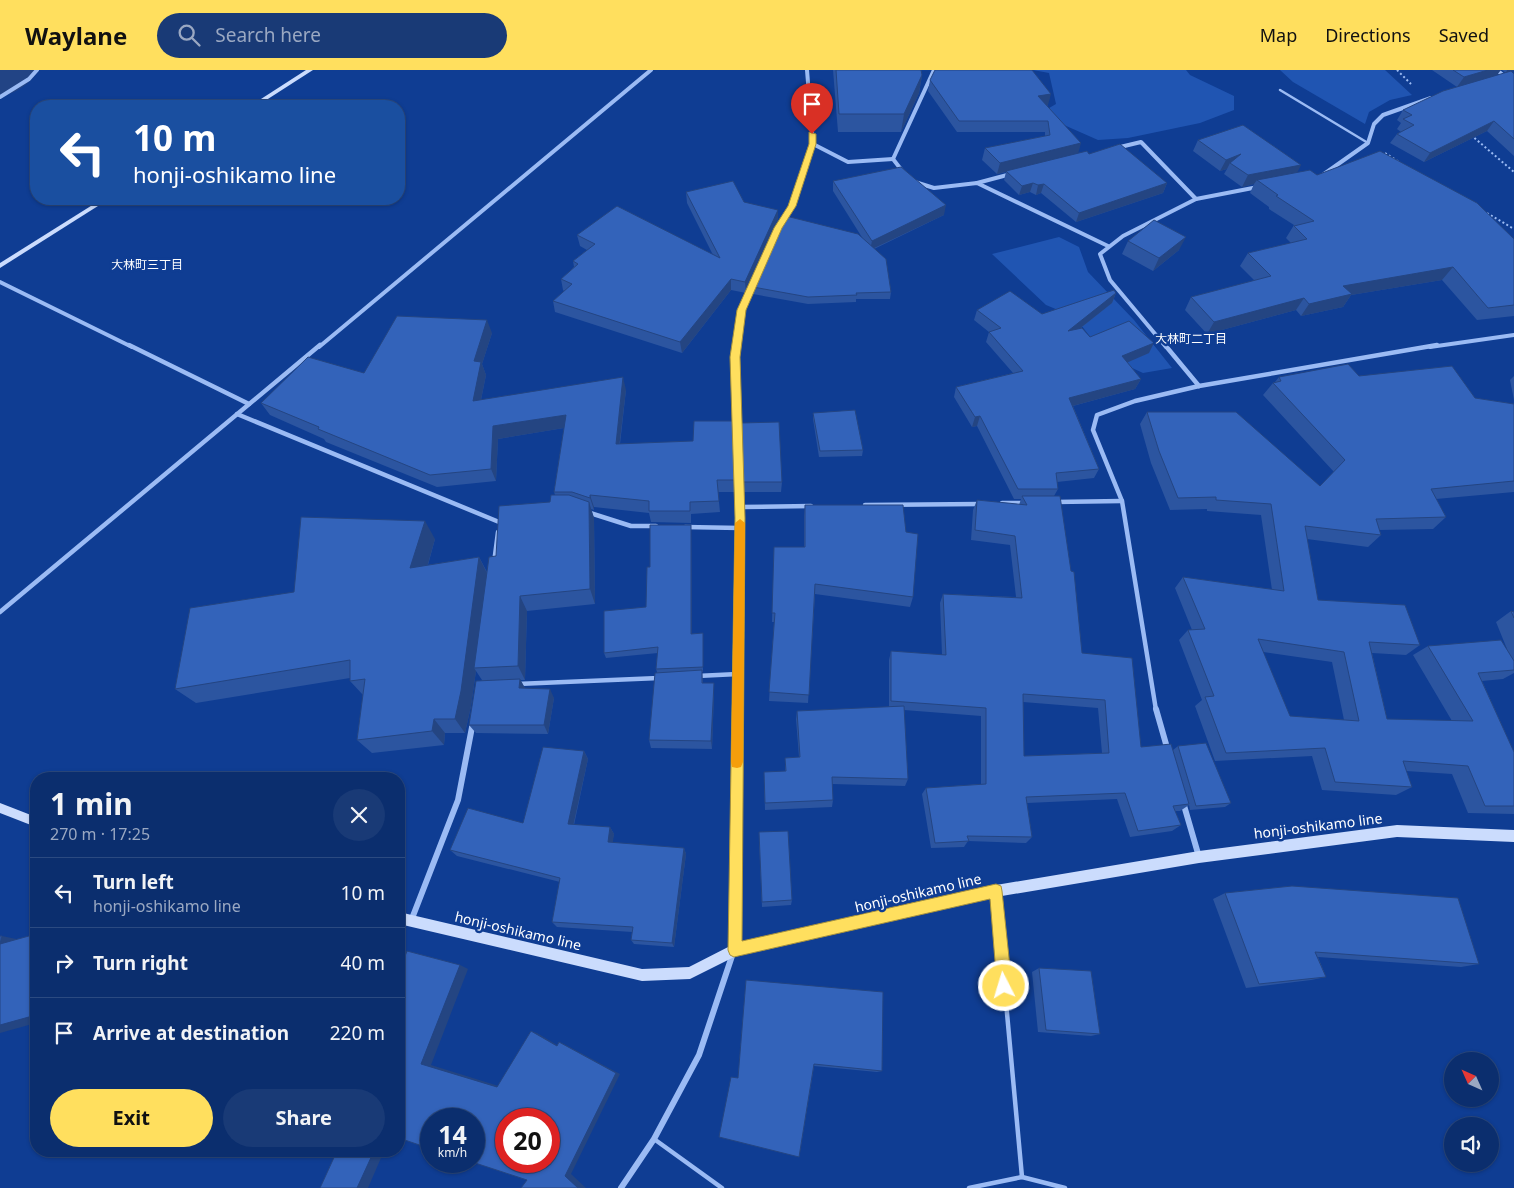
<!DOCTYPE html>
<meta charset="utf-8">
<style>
:root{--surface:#0b2e6e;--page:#193a76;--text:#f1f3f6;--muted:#9aa8c2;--line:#2b4a81;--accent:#ffdf5e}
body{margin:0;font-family:"Noto Sans","Noto Sans JP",sans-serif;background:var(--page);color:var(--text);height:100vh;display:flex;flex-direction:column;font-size:19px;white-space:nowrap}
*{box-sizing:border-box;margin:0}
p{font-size:16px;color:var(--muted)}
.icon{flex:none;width:28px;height:28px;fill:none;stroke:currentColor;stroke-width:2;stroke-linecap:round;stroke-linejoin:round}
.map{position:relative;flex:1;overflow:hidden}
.drawer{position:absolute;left:30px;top:702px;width:375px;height:385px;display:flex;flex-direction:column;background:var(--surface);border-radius:20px;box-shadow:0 1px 4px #0004,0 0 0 1px var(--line)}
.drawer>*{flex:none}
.banner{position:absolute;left:30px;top:30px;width:375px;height:105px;border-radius:20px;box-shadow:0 1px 4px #0004,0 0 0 1px var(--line);background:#1a4fa0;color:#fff;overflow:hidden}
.needle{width:32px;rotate:315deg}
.controls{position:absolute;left:1444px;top:982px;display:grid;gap:10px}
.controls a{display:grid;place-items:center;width:55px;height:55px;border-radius:50%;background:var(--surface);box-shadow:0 1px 4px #0004,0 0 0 1px var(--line);font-size:25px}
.speed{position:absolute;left:420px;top:1038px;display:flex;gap:10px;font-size:25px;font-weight:700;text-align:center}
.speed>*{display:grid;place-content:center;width:65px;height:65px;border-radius:50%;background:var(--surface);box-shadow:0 1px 4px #0004,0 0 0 1px var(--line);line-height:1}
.speed small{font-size:12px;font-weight:400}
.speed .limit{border:8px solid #d22;background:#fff;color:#111}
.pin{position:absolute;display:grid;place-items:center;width:42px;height:42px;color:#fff;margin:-51px -21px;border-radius:50% 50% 50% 0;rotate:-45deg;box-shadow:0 0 5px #0007}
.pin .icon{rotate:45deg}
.me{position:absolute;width:55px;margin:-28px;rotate:355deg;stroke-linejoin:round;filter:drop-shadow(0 0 4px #0008)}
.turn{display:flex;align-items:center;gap:18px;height:105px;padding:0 20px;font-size:22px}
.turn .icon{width:65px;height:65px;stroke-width:2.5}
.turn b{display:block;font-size:35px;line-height:42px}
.round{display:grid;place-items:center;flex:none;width:52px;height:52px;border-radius:26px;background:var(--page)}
.summary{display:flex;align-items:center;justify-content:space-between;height:85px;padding:0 20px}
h1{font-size:30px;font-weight:700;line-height:38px}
.primary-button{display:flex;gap:10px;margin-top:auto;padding:10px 20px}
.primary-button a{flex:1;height:58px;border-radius:30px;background:var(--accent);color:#111;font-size:20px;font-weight:700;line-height:58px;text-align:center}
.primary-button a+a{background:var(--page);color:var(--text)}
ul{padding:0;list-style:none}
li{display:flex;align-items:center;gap:15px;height:70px;padding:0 20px;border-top:1px solid var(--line)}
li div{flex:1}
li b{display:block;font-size:19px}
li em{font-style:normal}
header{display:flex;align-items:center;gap:30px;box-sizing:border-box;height:70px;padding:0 25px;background:var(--accent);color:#111}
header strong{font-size:24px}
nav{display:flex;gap:28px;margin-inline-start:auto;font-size:18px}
.search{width:350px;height:45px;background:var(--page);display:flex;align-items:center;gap:12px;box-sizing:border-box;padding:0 18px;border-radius:28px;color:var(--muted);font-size:19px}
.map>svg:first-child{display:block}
</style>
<header>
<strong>Waylane</strong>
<div class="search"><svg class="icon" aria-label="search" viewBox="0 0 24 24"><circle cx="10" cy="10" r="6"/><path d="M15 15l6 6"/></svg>Search here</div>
<nav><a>Map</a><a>Directions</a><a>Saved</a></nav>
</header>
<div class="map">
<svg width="1514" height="1118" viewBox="0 0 1514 1118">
<rect width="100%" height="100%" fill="#0f3d93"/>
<g fill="#2055b2">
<polygon points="1033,0 1186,0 1190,5 1234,26 1234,40 1200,53 1128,68 1098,70 1039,44 1056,34 1049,3"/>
<polygon points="1280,0 1385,0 1412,25 1390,30 1369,42 1365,54 1293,12"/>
<polygon points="1059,167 1079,177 1088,202 1134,250 1172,298 1143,303 1104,285 1075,247 1046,235 992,184"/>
</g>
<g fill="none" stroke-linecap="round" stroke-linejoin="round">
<path fill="#224485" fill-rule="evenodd" d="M0,0H39C30,14 16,23 0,27Z"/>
<g stroke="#9bbbf4" stroke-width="2" stroke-dasharray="2 2.5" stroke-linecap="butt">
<polyline points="1397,0 1411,14"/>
<polyline points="1471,65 1514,102"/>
<polyline points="1385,83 1399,92"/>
<polyline points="1487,143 1514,159"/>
</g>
<polyline stroke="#9bbbf4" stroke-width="2.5" points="1280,20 1368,73"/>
<g stroke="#9bbbf4" stroke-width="4.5">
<polyline points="996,823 1022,1107"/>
<polyline points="654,1069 722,1118"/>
<polyline points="969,1118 1022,1107 1065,1118"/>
</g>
<g stroke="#9bbbf4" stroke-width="4">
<polyline points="1497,0 1514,15"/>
<polyline points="0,27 29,9 37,0"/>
<polyline points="813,74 848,92 893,89"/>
<polyline points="1116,78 1141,72 1196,129"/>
<polyline points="893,89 903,102"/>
<polyline points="893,89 934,0"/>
<polyline points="1324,104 1368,73 1374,54 1383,45 1431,28"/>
<polyline points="915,112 934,118 977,113 1108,176"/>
<polyline points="977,113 1011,104"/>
<polyline points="0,212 132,277"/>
<polyline points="319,277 651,0"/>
<polyline points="737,277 742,240 778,158 792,136 813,74 807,0"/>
<polyline points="1166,277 1110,210 1100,184 1123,166 1196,129 1258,117"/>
<polyline points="1430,277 1514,265"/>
</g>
<g stroke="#9bbbf4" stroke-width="4.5">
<polyline points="129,275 249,334"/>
<polyline points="737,275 735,287 740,437 737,640"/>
<polyline points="1165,275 1199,316"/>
<polyline points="237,344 499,452"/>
<polyline points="1055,432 1122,431"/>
<polyline points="1002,433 1026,433"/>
<polyline points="865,435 981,434"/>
<polyline points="740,437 811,436"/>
<polyline points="587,442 631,456 656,456"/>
<polyline points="685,457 740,458"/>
<polyline points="494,493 498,462"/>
<polyline points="0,542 320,275"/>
<polyline points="697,606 738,604"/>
<polyline points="517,614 659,608"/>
<polyline points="1156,640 1122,431 1093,360 1097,345 1135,331 1199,316 1437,275"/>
</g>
<g stroke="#9bbbf4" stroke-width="6">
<polyline points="1156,639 1168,681"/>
<polyline points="1183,732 1199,787"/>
<polyline points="411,851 458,730 473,652"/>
<polyline points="621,1118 654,1069 699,985 734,880 737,639"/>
</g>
<g fill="#cbdcfd" fill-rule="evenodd">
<polygon points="306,0 313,0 257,36 250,36"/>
<polygon points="102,129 109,129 0,198 0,193"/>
<polygon points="0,733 36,747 36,757 0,743"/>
<polygon points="1397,755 1514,760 1514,772 1397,767 1199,793 996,827 736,886 690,909 642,911 399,854 399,842 642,899 689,897 734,874 996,815 1199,781"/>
</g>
</g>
<g fill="#2c55a0" fill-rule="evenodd">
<polygon points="833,0 921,0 922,5 919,23 901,62 838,62"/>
<polygon points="1432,0 1501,0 1457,17"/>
<polygon points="1502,0 1514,0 1511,2 1514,4 1514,86 1487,61 1424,92 1390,73 1397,64 1401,62 1397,59 1401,53 1397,50 1403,40 1506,3"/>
<polygon points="930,10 1048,35 1047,36 1078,83 1089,84 1167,113 1163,123 1076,152 1041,123 1036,125 1030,122 1019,125 1004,110 1006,102 997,104 982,90 985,78 1045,66 1045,62 957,62 928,21"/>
<polygon points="1198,70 1297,103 1317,105 1514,169 1514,246 1477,250 1442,210 1351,225 1343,237 1301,246 1296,240 1207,264 1185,240 1191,227 1255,211 1240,196 1248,183 1291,173 1286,168 1294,155 1269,139 1269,137 1250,123 1254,114 1242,117 1224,104 1227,99 1220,101 1193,81"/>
<polygon points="833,111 944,145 874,179 891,222 890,229 856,229 856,232 808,234 753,224 753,217 863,169 833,121"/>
<polygon points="686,122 744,132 778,151 746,223 731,220 682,283 555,242 553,231 564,221 563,220 561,209 574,197 573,191 587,180 580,176 577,165 713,185 687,133"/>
<polygon points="1128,171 1179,180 1153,201 1122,184"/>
<path d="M1116,223L1112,233L1081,258L1090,267L1149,283L1127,292L1141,309L1135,319L1073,336L1099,399L1094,408L1057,412L1058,419L1054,426L1082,583L1141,677L1173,680L1178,676L1231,733L1225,737L1190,740L1189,735L1180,741H1175L1181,755L1172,761L1130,767L1117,729L1027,733L1032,767L1026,773L968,771L964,777L931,778L922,724L926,718L981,714V646L904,640L908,709L905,716L832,714L833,730L832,737L765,740L764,708L785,701V688L799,687L796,649L797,641L889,637V590L891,581L942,585L940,533L943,524L1016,527L1010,475L971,470L973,440L977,430L1019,435L1021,429H1014L977,356L972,357L954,327L956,317L1013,303L986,272L989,262L974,250L977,240L1042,244ZM1023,632L1098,638L1102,683L1024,686Z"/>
<polygon points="492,263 482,294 486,305 481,330 626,320 620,374 693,371 733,351 735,422 718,422 720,442 691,444 691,453 651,452 649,443 594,437 594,440 591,439 594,448 595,534 527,541 525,610 520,610 525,618 554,628 548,664 476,663 469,655 482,610 476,601 471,636 465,663 445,663 444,675 372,683 357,670 363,625 350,611 350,608 196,633 175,619 294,522 435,469 428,495 479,487 487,502 496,486 550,432 555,425 554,422 564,358 498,369 496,411 437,417 326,372 324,369 270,345 261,333 364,303"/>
<path d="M1359,306L1475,328L1514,334V422L1436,429L1446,447L1433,459L1379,460L1381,465L1368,477L1307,469L1318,530L1420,575L1406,585L1372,583L1387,649L1452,651L1413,585L1428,576L1507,579L1496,552L1511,541L1514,542V603L1503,609L1482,611L1514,682V744L1468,743L1452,704L1406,701L1412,717L1396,725L1322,720L1312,686L1215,691L1195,636L1202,630L1179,570L1188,560H1192L1175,518L1183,507L1272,520L1261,445L1207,441V439L1170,440L1151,393L1140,354L1147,342L1320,416L1334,402L1263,325L1273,313L1275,312L1279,307ZM1263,582L1332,592L1344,650L1290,646Z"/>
<polygon points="1514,306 1514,330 1510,310"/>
<polygon points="813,343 863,380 862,386 819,387 813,349"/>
<polygon points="741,353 782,412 781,422 744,422"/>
<polygon points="805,435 906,462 913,527 910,537 815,524 808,633 769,631 774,552 772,552 774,477 804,477 804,446"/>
<polygon points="691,455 692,564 703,563 703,602 702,602 703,613 714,622 712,679 651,678 649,670 657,602 656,599 658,583 606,588 604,583 646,537 650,497"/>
<polygon points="584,681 588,689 574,755 610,757 614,764 612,773 684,778 686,784 674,877 634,874 631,870 632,862 557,857 552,852 560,812 457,786 450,780 523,753"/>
<polygon points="759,769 792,830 791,835 762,837"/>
<polygon points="1225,823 1479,894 1461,897 1318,887 1326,907 1311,910 1246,918 1213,829"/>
<polygon points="1039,898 1100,964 1091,966 1038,962 1032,902"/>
<polygon points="746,910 882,1001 877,1002 814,996 799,1087 738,1008"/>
</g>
<g fill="#244582">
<polygon points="1488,0 1501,0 1497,5 1457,17 1464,7"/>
<polygon points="1507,0 1514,0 1514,1 1506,3"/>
<polygon points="922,5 919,23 901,62 904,44"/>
<polygon points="1051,24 1048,35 1035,37 1038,26"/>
<polygon points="1494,51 1487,61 1424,92 1430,83"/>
<polygon points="1081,73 1078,84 997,104 1000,93"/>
<polygon points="1241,84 1230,93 1227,99 1220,101 1226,90"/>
<polygon points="1301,95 1295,107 1257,110 1254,114 1242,117 1248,105"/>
<polygon points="1033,113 1030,122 1019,125 1022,116"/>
<polygon points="1167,113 1163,123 1076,152 1079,143"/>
<polygon points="1044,114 1041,123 1036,125 1038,115"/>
<polygon points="946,135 944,145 870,180 872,171"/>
<polygon points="778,140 778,151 746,223 745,212"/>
<polygon points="1186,167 1179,180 1153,201 1159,188"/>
<polygon points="1453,197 1442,210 1351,225 1343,237 1301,246 1309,234 1343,216"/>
<polygon points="731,209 731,220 682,283 680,272"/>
<polygon points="1116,223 1112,233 1064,271 1068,261"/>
<polygon points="1304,228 1296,240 1207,264 1214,252"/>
<polygon points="487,250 492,263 482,294 486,305 478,344 473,331 474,291"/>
<polygon points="1154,273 1149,283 1117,297 1122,286"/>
<polygon points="623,307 626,320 618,386 616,374"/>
<polygon points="1141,309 1135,319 1065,338 1069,328"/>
<polygon points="566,345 570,357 498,369 496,411 491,399 493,356"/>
<polygon points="980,346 977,356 972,357 975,347"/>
<polygon points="590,425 594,437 594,440 590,428"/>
<polygon points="589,432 594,448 595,534 590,519"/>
<polygon points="425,451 435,469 422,515 410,498"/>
<polygon points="691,455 691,461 692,569 691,564"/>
<polygon points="479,487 488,505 474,598 476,601 471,636 465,663 455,649"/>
<polygon points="520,526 527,541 525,610 518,596"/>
<polygon points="520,609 525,618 519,618"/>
<polygon points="714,613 714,622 712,679 711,671"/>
<polygon points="550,619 554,628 548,664 544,655"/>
<polygon points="434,649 445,663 444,675 432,661"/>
<polygon points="584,681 588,689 572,761 568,754"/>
<polygon points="610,757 614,764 612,779 608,772"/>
<polygon points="684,778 686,784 674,877 672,873"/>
<polygon points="2,866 21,870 0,874"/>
<polygon points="460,895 468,899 431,995 505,1018 497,1017 421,994"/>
<polygon points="36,945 36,953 0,963 0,955"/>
<polygon points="531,961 537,963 562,978 557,976"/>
<polygon points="559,972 564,974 620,1004 571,1104 586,1118 578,1118 565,1106"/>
<polygon points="374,1081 384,1081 368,1118 357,1118"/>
</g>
<g fill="#3363ba" stroke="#244582" fill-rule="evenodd">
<polygon points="836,0 921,0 922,5 904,44 839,44"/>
<polygon points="935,0 1032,0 1051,24 1038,26 1081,73 1000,93 985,78 1050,65 1048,51 959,51 930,10"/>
<polygon points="1453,0 1488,0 1464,7"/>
<polygon points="1511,1 1514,4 1514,69 1494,51 1430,83 1397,64 1414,55 1403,49 1412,45 1403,40 1443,21"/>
<polygon points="1243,55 1301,95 1248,105 1230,93 1241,84 1226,90 1198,70"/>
<polygon points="1120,74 1167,113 1079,143 1044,114 1038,115 1033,113 1022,116 1006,101 1087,81 1089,84"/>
<polygon points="1380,81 1477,133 1514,169 1514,235 1488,238 1453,197 1343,216 1352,224 1309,234 1304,228 1214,252 1191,227 1271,206 1248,183 1307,169 1294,156 1314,151 1276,126 1278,125 1257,110 1310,100 1317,105"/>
<polygon points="901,97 946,135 872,171 833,111"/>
<polygon points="733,111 744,132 778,140 745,212 731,209 680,272 553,231 572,214 561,209 578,194 573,191 595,174 577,165 617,136 720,188 686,122"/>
<polygon points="786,146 858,164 886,189 891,222 856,223 857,225 808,227 753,217"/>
<polygon points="1154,150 1186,167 1159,188 1128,171"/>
<polygon points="1114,220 1116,223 1068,261 1082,258 1090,267 1129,251 1154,273 1122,286 1141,309 1069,328 1099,399 1056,403 1058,419 1018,419 980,346 975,347 956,317 1023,301 989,262 1001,258 977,240 1010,221 1042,244"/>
<polygon points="397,246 487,250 474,291 481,292 473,331 623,307 616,374 693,371 694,351 733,351 735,410 717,410 719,431 690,432 690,441 649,441 649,431 590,425 590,428 572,422 554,422 566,345 493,356 491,399 430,405 318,359 319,357 261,333 308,287 364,303"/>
<path d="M1348,294L1359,306L1452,296L1475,328L1514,334V411L1431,419L1446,447L1376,449L1381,465L1305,456L1318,530L1405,535L1420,575L1369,572L1387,649L1473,651L1428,576L1501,570L1514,591V600L1478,603L1514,682V736H1485L1468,696L1403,691L1412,717L1335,712L1325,678L1226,683L1205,627L1214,626L1188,560L1205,559L1183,507L1284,521L1271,434L1216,430V427L1178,428L1159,381L1147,342H1236L1320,416L1345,390L1273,313L1281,311L1279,307ZM1258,569L1344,582L1359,651L1290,646Z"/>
<polygon points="855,340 863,380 820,381 813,343"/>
<polygon points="779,352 782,412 743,412 741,353"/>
<polygon points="551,425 569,425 589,432 590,519 520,526 518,596 474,598 489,487 496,486 499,436 550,432"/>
<path d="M1022,426H1060L1071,501L1074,502L1082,583L1132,588L1141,677L1171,674L1189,734L1173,736L1181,755L1138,761L1125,723L1026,727L1032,767L967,766L969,771L935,773L926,718L986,714V638L891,631V581L946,585L943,524L1022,528L1015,466L975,460L977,430L1027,435ZM1023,624L1105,630L1109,683L1024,686Z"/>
<polygon points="805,435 903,435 906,462 918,464 913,527 815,514 809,625 769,622 775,543 772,543 774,477 805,477"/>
<polygon points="301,447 425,451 410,498 479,487 461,621 455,649 434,649 432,661 357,670 365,609 350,611 350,590 175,619 190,538 294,522"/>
<polygon points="650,455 691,455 691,564 703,563 703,597 656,599 658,577 604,583 604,541 646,537 647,497 650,497"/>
<polygon points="1511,541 1514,542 1514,548"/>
<polygon points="702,600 702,613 714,613 711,671 649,670 655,603"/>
<polygon points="520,609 519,618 550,619 544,655 469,655 476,611"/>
<polygon points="904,636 908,709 832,707 833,730 765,733 764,702 786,701 785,688 800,687 797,641"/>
<polygon points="1206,673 1231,733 1196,736 1178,676"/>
<polygon points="543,677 584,681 568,754 610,757 608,772 684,778 672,873 631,870 633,857 552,852 560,808 450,780 468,738 523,753"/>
<polygon points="788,761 792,830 762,832 759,762"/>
<polygon points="1292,816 1458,828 1479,894 1315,882 1326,907 1259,914 1225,823"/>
<polygon points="36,864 36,945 0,955 0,866 2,866 0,874"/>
<path d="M407,881L460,895L421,994L497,1017L531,961L557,976L559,972L616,1003L565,1106L578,1118H521L527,1110L469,1091H474V1049H431V1079L399,1068V893L402,894ZM506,1049H549V1091H506Z"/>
<polygon points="1039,898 1091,901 1100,964 1046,960"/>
<polygon points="746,910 883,922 882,1001 814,994 799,1087 719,1067 731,1007 738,1008"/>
<polygon points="337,1081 374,1081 357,1118 320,1118"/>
</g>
<polygon fill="#ffdf5e" stroke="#a6913d" points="809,62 816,64 816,74 796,136 782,158 746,240 740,287 745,448 742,871 996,814 1001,816 1002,821 1012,916 1010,921 1004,923 999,921 997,916 990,829 734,887 730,885 728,880 735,448 730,287 737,240 774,158 788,136 809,74"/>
<polygon fill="#f59e0b" points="740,449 745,453 743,692 741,697 737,698 732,697 731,692 735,453"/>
<g text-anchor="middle" stroke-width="5" stroke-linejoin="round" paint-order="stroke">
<g font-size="12" fill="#fff" stroke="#0f3d93">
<text x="147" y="199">大林町三丁目</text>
<text x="1191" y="273">大林町二丁目</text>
</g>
<g font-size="14" fill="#fff" stroke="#0f3d93">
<text transform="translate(1318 756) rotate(-7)" y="5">honji-oshikamo line</text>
<text transform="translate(918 823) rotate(-13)" y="5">honji-oshikamo line</text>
<text transform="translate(518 861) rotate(13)" y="5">honji-oshikamo line</text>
</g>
</g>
</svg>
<div class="controls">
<a><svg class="needle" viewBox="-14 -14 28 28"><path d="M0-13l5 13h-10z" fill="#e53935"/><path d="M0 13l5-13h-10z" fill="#9aa8c2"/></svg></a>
<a><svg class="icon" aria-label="sound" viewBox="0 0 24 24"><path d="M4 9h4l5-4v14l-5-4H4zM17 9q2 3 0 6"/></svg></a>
</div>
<div class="speed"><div>14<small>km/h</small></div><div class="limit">20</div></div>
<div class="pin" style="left:812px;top:64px;background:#d93025"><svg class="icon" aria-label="arrive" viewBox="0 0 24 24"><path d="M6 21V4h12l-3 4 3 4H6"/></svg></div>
<svg class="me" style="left:1004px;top:916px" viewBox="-20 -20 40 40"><circle r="17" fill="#ffdf5e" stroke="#fff" stroke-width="3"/><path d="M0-11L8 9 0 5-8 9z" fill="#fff"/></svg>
<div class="banner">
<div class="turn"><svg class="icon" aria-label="left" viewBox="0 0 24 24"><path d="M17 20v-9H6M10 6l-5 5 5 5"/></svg><div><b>10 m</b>honji-oshikamo line</div></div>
</div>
<section class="drawer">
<div class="summary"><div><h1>1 min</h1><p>270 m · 17:25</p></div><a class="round"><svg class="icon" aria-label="close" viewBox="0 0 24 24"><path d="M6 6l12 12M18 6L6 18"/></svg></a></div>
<ul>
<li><svg class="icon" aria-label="left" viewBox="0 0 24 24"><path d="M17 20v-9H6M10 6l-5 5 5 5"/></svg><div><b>Turn left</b><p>honji-oshikamo line</p></div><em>10 m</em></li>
<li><svg class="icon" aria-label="right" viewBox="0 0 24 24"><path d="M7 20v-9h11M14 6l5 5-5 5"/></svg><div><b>Turn right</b></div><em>40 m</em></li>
<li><svg class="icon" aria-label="arrive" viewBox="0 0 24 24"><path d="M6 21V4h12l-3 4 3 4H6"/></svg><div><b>Arrive at destination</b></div><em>220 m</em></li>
</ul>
<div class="primary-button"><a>Exit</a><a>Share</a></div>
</section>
</div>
